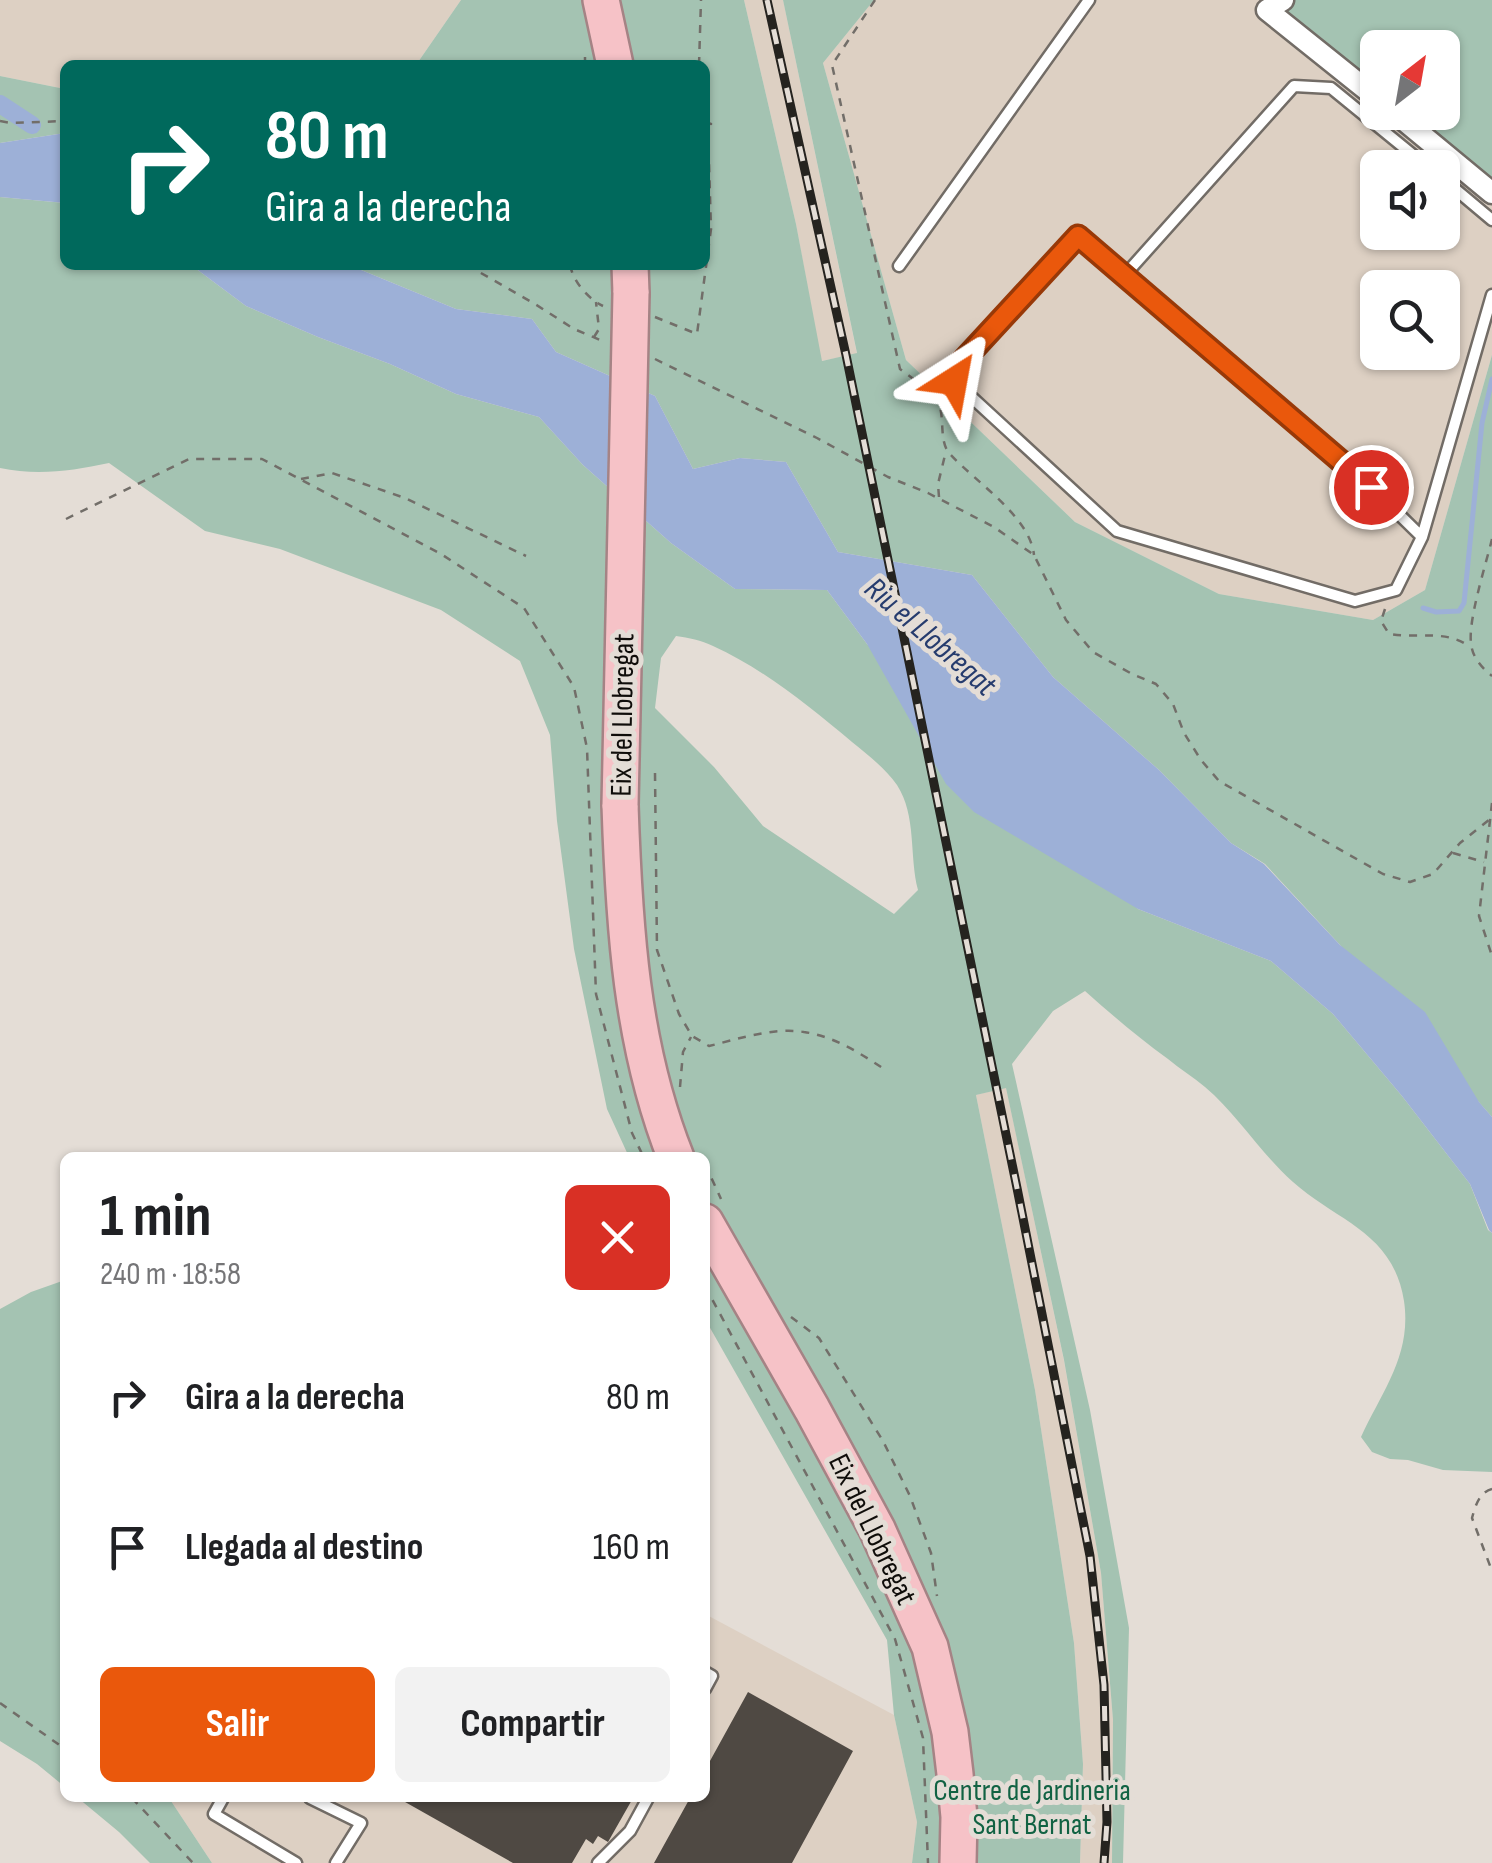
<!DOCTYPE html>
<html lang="es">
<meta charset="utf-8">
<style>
:root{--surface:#fff;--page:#f2f2f2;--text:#202124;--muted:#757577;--accent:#ea580c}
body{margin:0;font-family:"Sofia Sans Condensed",sans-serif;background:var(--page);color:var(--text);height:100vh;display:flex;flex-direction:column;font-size:38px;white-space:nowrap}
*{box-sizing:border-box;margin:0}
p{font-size:32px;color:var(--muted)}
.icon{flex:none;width:55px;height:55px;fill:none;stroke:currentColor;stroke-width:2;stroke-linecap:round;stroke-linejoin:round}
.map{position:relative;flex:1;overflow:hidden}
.panel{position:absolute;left:60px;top:1152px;width:650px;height:650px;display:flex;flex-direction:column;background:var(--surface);border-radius:15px;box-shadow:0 2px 8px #0004}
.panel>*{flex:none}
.banner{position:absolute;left:60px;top:60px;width:650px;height:210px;border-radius:15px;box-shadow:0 2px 8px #0004;background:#00695c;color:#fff;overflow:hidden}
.needle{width:65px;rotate:31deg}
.fabs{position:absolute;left:1360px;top:30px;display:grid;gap:20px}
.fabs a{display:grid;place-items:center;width:100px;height:100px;border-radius:15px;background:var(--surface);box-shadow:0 2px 8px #0004;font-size:50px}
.pin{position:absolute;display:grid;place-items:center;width:85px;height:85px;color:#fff;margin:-42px;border:5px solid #fff;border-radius:50%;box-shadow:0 2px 10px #0007}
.me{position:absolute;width:110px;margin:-55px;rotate:34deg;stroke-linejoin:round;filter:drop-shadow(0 0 8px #0008)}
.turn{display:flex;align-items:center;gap:35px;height:210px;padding:0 40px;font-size:45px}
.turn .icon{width:130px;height:130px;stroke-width:2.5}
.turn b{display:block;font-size:70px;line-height:85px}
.round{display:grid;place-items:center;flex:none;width:105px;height:105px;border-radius:15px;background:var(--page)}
.headline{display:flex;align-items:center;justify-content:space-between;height:170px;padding:0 40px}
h1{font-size:60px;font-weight:700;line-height:75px}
.cta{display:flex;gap:20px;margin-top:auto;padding:20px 40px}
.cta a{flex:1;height:115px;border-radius:15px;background:var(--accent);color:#fff;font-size:40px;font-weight:700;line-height:115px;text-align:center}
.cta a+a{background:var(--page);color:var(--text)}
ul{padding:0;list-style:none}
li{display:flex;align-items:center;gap:30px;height:150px;padding:0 40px}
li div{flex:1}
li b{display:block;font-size:38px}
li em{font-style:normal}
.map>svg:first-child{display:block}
</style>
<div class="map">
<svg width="1492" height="1863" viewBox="0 0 1492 1863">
<rect width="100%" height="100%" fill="#e4ddd6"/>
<g fill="#ddd0c3" fill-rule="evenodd">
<polygon points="0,0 461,0 416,65 65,65 65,89 0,76"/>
<polygon points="744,0 783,0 857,354 821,361 796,224"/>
<path d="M874,0H1274L1377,87L1378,112L1408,113L1492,179V355L1425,590L1373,620L1219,594L1075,522L906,360L823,63ZM1378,168H1442V232H1378ZM1378,288H1442V352H1378Z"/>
<polygon points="1006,1087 1064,1361 1101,1573 1113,1720 1112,1863 1080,1863 1083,1764 1074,1643 1035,1390 976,1095"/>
<polygon points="705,1614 894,1715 917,1822 912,1863 212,1863 169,1798 705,1798"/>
</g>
<g fill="#a4c3b2" fill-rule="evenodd">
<polygon points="461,0 744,0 796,224 822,361 857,353 783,0 874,0 823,63 906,360 1075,522 1219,594 1373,620 1425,590 1492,355 1492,1117 1340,945 1265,864 1231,843 1159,770 1053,677 972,575 838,552 786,462 740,458 693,469 655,396 556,352 532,319 456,309 349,265 705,265 705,65 416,65"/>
<polygon points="1274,0 1492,0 1492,179 1408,113 1442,112 1442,48 1378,48 1377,87"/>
<polygon points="0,76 65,89 65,133 0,143"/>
<path d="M0,197L65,203V265H191L246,306L318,337L390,364L456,394L539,417L583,465L671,543L735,589L827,590L867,644L1138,909L1271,961L1333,1014L1402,1096L1470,1184L1488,1230L1492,1233V1472L1443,1470L1408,1460L1390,1459L1372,1452L1361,1437C1382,1391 1412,1355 1404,1301C1393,1232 1338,1222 1293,1182C1261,1154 1238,1115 1205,1087C1193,1077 1180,1069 1168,1059C1139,1038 1112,1015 1085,991L1053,1011L1012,1064L1090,1410L1129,1628L1123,1863H1112L1113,1720L1101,1573L1064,1360L1006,1088L976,1095L1035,1390L1074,1643L1083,1764L1080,1863H912L917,1822L894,1715L887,1640L705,1319V1158L629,1157L607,1109L574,949L557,821L550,735L520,661L441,610L280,549L205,531L109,463C72,471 37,476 0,468ZM676,636C689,638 701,640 713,646C764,669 810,707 852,742C868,755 886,769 897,785C917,816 909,856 918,890L894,914L763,826L714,767L655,708L661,658Z"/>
<polygon points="65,1280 65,1787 37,1764 0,1741 0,1309 31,1292"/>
<polygon points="78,1798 169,1798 212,1863 150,1863 119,1832"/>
</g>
<g fill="#9db0d7">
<polygon points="65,133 65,203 0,197 0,143"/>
<polygon points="191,265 349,265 456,309 532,319 556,352 655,396 693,469 740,458 786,462 838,552 972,575 1053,677 1159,770 1231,843 1264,864 1340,945 1425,1012 1479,1102 1492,1117 1492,1233 1489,1230 1470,1184 1402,1096 1333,1014 1271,961 1138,909 974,812 946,784 867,644 827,590 735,589 671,543 583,465 539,417 456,394 390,364 318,337 246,306"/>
</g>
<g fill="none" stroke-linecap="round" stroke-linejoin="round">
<polyline stroke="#9db0d7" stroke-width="5" points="1423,608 1436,612 1459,611 1464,603 1482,423 1492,379"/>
<polyline stroke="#9db0d7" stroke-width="18" points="0,104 32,125"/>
</g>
<g fill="#4f4943">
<polygon points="748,1692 853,1751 792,1863 654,1863 690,1798 705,1798 705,1770"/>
<polygon points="398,1798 633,1798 608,1842 598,1836 593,1844 586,1839 572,1863 513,1863"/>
</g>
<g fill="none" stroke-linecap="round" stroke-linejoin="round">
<g stroke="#726c66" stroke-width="15">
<g id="lane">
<polyline points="1442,178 1492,220"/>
<polyline points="899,266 1089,0"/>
<polyline points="1124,276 1294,86 1331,88 1429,168"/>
<polyline points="1422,537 1371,487 1078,236 959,365 954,381 1117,531 1355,601 1396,590 1422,537 1492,295"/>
<polyline points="705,1672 712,1676 705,1689"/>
<polyline points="223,1798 214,1814 296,1863"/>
<polyline points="310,1798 361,1823 336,1863"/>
<polyline points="598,1863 630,1831 648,1798"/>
</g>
</g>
<g stroke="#726c66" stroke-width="25">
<g id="street">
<polyline points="1283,0 1267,10 1378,99"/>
<polyline points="1394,112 1492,193"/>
</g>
</g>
<g stroke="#a58385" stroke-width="40">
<g id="highway">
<polyline points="601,0 615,65"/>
<polyline points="630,265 631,293"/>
<path d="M620,805C624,925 631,1045 676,1158"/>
<polyline points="705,1222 812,1409 877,1529 930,1647 950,1732 955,1774 959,1817 958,1863"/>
</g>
</g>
<g stroke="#726e69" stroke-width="2.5" stroke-dasharray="8 8" stroke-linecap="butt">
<path d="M875,0L832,65L900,369C909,376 931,391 937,400C946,415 938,439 949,453C974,481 1030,516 1034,555"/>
<polyline points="585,65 585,52"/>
<polyline points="699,65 701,0"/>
<polyline points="0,121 11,123 65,121"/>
<polyline points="467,265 535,304 574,329 605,342"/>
<path d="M570,265C573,281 588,299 603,306"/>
<polyline points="655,317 697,334 711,229 708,131 711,124 705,122"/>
<polyline points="594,337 599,329 596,302"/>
<polyline points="655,359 817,438 888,477 928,493 994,527 1034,555 1066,620 1093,652 1132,674 1156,684 1173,704 1184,733 1201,760 1219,781 1383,874 1410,882 1433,874 1460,843 1490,819"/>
<polyline points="301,479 332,473 405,498 526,556"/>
<polyline points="939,497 938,484 946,451"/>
<polyline points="66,519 189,459 262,459 441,554 524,608 574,687 587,748 596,994 632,1133 644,1158"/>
<path d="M1492,539C1486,564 1468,620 1471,643C1472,657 1482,668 1492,676"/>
<path d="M1385,609L1381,621L1389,634C1418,639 1444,629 1469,646"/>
<path d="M655,773L657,950L679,1014L692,1036L709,1046C738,1039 773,1027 804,1032C833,1036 860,1053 884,1069"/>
<polyline points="1492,803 1479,916 1492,956"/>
<polyline points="1453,853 1484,862"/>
<polyline points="680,1087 683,1052 691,1037"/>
<polyline points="705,1164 721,1199"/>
<polyline points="705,1286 895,1639 923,1738 928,1863"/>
<polyline points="791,1317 819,1338 883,1441 910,1496 931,1553 937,1596"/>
<path d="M1492,1489C1479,1492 1475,1507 1472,1518L1492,1571"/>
<polyline points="0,1703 65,1749"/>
<polyline points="132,1798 193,1863"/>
</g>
<use href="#lane" stroke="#fff" stroke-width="10"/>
<use href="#street" stroke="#fff" stroke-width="20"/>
<use href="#highway" stroke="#f6c2c7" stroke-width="35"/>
<g stroke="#25231f" stroke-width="9">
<polyline id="rail" points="767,0 846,355 1017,1188 1090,1556 1104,1685 1107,1822 1104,1863"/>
</g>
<use href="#rail" stroke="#e4ddd6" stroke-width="5" stroke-dasharray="15" stroke-linecap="butt"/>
<g stroke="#a58385" stroke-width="40" stroke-linecap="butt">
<polyline id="highway-bridge" points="620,805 631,293"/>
</g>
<use href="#highway-bridge" stroke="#f6c2c7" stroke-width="35"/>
</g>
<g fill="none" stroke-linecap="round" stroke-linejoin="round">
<g stroke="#983908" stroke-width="25">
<polyline id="route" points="954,381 959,365 1078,236 1371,487"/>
</g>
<use href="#route" stroke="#ea580c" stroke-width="18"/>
</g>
<g text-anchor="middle" stroke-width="10" stroke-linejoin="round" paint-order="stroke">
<g font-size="30" fill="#0f0d0a" stroke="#e4ddd6">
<text transform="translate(622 715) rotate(-89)" y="10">Eix del Llobregat</text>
<text transform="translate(873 1529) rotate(64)" y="10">Eix del Llobregat</text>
</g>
<g font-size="30" fill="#116243" stroke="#e4ddd6">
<text x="1032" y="1800">Centre de Jardineria<tspan x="1032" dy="34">Sant Bernat</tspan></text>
</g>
<g font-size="32" font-style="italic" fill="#263c6e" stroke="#e4ddd6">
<text transform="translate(931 636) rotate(41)" y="11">Riu el Llobregat</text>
</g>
</g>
</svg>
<div class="fabs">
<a><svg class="needle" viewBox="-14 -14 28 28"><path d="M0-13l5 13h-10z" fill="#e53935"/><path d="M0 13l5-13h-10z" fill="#757577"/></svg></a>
<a><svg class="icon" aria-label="sound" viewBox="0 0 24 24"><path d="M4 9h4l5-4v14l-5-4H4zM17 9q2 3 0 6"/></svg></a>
<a><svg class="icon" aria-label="search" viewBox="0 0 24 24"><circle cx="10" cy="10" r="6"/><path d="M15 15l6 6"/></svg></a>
</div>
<div class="pin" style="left:1371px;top:487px;background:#d93025"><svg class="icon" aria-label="arrive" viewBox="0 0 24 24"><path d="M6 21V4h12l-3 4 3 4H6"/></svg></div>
<svg class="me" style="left:954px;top:381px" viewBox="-20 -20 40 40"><path d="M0-17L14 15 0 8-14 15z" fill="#ea580c" stroke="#fff" stroke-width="4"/></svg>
<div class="banner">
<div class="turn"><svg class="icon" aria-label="right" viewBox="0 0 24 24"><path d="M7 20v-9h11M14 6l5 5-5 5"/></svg><div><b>80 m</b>Gira a la derecha</div></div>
</div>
<section class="panel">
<div class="headline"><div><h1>1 min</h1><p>240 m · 18:58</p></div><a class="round" style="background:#d93025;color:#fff"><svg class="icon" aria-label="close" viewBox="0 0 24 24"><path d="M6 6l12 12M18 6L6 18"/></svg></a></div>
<ul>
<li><svg class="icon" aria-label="right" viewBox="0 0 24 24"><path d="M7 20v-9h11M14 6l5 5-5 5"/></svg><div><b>Gira a la derecha</b></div><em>80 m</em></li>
<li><svg class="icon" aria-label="arrive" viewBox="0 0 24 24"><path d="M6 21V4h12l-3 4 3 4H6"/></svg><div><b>Llegada al destino</b></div><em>160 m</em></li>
</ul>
<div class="cta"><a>Salir</a><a>Compartir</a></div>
</section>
</div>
